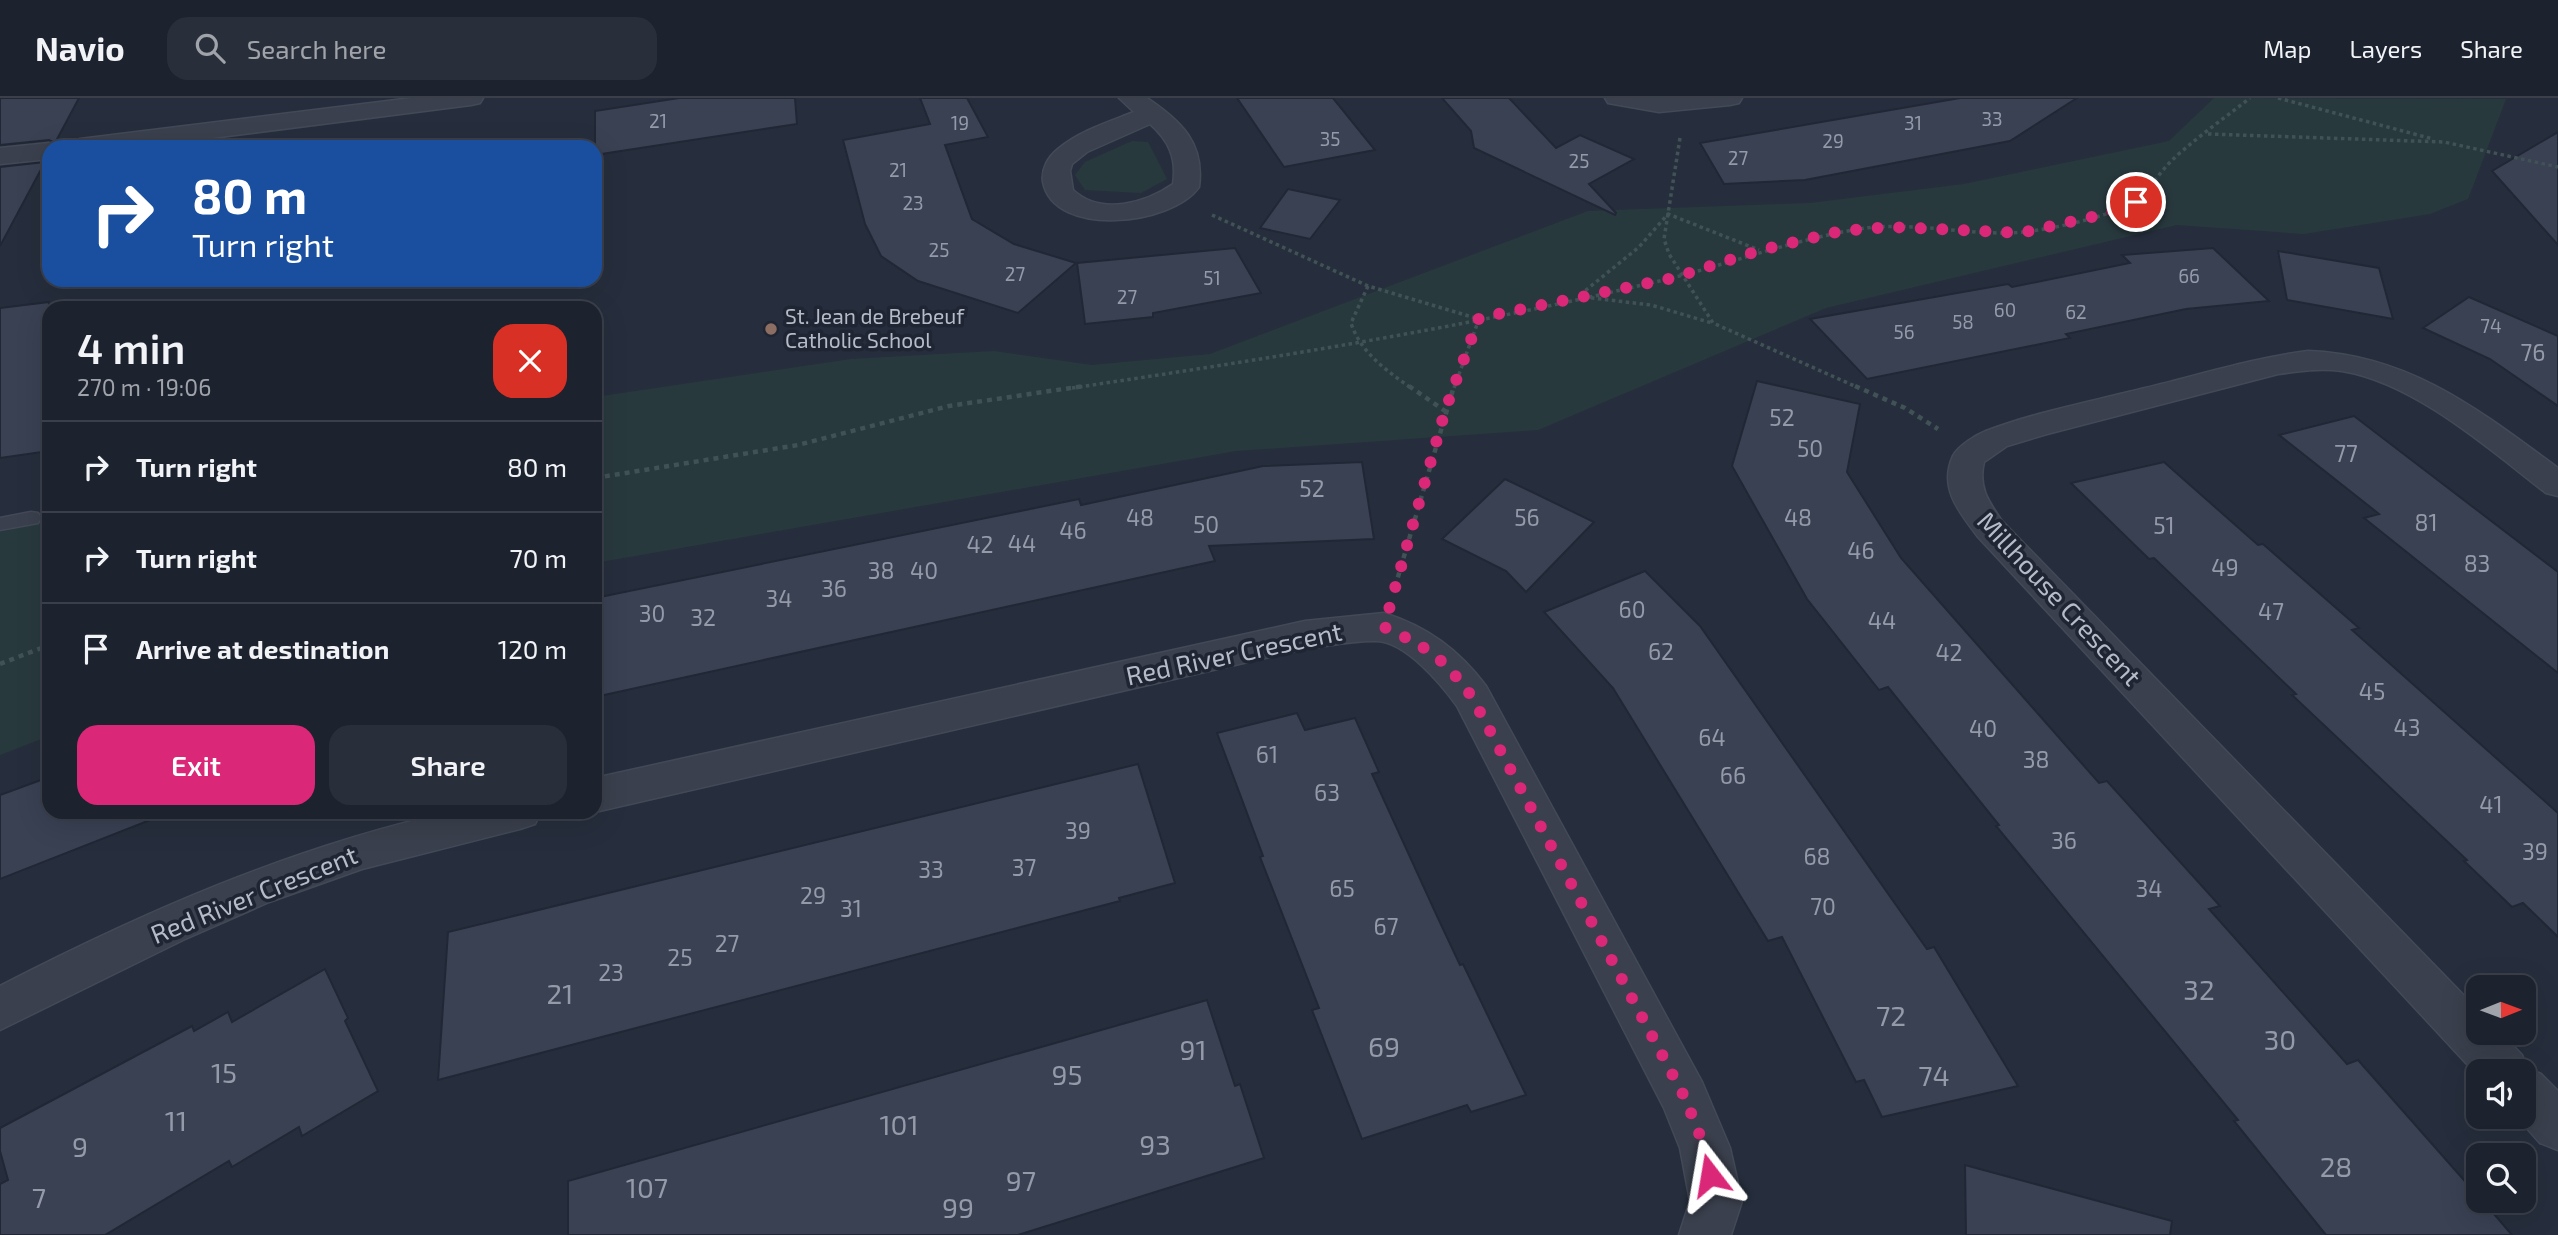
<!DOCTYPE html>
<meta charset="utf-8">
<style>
:root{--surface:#1c222e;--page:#292f3a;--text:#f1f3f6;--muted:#a0a4aa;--line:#3a3f4a;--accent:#db2777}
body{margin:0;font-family:"Exo 2",sans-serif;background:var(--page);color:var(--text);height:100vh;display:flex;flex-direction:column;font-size:26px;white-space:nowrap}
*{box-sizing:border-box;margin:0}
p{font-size:23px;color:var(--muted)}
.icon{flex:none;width:38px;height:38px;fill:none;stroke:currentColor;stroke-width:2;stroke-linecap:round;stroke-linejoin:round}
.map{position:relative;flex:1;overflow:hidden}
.details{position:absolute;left:42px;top:203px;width:560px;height:518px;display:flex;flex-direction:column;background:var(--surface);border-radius:21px;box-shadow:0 7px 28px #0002,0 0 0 2px var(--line)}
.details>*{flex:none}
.hud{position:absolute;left:42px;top:42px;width:560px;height:147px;border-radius:21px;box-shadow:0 7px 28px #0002,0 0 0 2px var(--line);background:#1a4fa0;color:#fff;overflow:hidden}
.needle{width:46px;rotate:89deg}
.controls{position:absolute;left:2466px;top:877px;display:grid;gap:14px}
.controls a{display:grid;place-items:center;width:70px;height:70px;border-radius:14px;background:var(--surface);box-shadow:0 7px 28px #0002,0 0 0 2px var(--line);font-size:35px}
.pin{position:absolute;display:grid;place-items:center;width:60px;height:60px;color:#fff;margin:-30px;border:4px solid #fff;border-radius:50%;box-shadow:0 2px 7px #0007}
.me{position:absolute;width:77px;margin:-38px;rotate:346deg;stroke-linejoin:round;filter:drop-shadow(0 0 5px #0008)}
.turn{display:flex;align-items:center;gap:24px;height:147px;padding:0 35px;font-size:32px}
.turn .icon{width:91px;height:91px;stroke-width:2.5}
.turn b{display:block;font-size:49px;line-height:60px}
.round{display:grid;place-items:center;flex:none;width:74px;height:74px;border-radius:21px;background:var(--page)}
.summary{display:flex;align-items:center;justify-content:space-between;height:119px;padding:0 35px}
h1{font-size:42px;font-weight:600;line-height:52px}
.cta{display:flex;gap:14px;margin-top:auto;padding:14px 35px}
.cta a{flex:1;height:80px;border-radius:21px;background:var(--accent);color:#fff;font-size:28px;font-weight:600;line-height:80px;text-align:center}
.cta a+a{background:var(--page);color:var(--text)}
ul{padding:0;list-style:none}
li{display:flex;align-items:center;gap:21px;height:91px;padding:0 35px;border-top:2px solid var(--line)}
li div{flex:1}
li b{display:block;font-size:26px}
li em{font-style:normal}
header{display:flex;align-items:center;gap:42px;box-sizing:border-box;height:98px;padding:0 35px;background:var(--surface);border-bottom:2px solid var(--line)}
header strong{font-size:33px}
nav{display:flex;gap:38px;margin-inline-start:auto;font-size:24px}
.search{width:490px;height:63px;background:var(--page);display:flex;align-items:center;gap:18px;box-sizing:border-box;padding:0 24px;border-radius:21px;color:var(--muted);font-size:26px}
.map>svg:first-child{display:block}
</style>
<header>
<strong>Navio</strong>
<div class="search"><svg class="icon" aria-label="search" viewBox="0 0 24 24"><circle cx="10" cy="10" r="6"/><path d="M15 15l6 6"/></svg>Search here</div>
<nav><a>Map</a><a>Layers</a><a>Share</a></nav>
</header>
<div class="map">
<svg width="2558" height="1137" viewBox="0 0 2558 1137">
<rect width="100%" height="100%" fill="#262e3d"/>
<g fill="#28393e">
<polygon points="2214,0 2506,1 2468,101 2430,116 2304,136 2177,127 1826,210 1538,332 1236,353 595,465 595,299 851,261 994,253 1092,267 1210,256 1588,113 1810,105 1964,86 2169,43"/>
<polygon points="1132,43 1148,44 1167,81 1141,95 1085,92 1075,77 1085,64"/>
<polygon points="49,423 49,638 0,657 0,434"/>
</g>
<g fill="#394153" stroke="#212735" stroke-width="2">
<polygon points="0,0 79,0 55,45 49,42 0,47"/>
<polygon points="679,0 795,0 797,26 595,57 595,13"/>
<polygon points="920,0 967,0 988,39 945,47 972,121 1014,146 1076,165 1018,215 918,183 881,158 865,126 843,42 930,26"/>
<polygon points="1237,0 1333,0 1375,52 1284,69"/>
<polygon points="1442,0 1509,0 1556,50 1580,37 1634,61 1589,86 1616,115 1615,117 1474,50 1471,33"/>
<polygon points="1960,0 2077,0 2010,43 1805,82 1724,86 1700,45"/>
<polygon points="2558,34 2558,147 2492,73"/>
<polygon points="45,64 0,148 0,69"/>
<polygon points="1288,91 1340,102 1310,141 1260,130"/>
<polygon points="1235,150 1261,195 1153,215 1153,219 1085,226 1077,165"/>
<polygon points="2213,150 2269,203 2186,211 2066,236 2070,240 1867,281 1810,221 2008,186 2012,189 2130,165 2122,157"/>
<polygon points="2278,153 2379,170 2393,221 2287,202"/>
<polygon points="2469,199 2558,238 2558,308 2490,261 2423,230"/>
<polygon points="49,204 49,353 0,360 0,210"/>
<polygon points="1757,283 1860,306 1847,374 1901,460 2099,685 2107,683 2220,808 2209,811 2347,966 2358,962 2478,1098 2478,1102 2482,1102 2512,1137 2326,1137 2234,1023 2238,1022 1996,728 1999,727 1888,589 1879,592 1807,501 1732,368"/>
<polygon points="2354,318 2558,474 2558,575 2364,420 2379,416 2279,337"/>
<polygon points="1362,364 1374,441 1209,448 1215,463 595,599 595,500 1079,401 1081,407 1263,368"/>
<polygon points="2164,364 2258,447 2263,446 2359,530 2352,532 2558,715 2558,839 2523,805 2512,809 2464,763 2467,762 2292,597 2296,596 2154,460 2149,461 2071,385"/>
<polygon points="1505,381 1594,424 1526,494 1506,473 1442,441"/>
<polygon points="1645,473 1700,528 1927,851 1934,849 2018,988 1882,1019 1864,982 1856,984 1782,839 1768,843 1613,590 1544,514"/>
<polygon points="1297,615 1305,632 1355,620 1379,674 1372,676 1437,818 1460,867 1463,866 1526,997 1471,1014 1467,1007 1362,1041 1312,912 1319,910 1260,759 1263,758 1217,635"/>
<polygon points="1138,666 1175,785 1119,800 1120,803 438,982 448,834"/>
<polygon points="49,679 49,714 162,714 163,717 0,781 0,697"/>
<polygon points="325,871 348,920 345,923 378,993 302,1038 299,1029 232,1069 229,1063 105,1137 0,1137 0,1086 8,1082 0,1053 0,1030 192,928 194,933 228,914 232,924"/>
<polygon points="1207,902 1235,988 1240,986 1264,1060 1018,1137 568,1137 568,1083"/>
<polygon points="1965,1067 2172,1123 2170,1137 1966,1137"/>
</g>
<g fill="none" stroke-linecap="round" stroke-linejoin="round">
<g stroke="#434957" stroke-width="3">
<polygon id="lane" points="31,414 38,415 41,420 38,425 0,432 0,420"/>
</g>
<g stroke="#434957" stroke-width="3">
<g id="street">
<polygon points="412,0 483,0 480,5 471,7 141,49 67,49 71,44 80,41"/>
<path d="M1119,0H1147C1181,23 1205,45 1199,89C1173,127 1054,141 1043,84C1041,71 1048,59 1058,51C1079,33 1109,24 1134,14ZM1150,26C1169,43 1177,60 1173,86C1146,105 1101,118 1073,92L1070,73L1072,66L1087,54Z"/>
<polygon points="1605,0 1742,0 1739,5 1730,7 1659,14 1608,5"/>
<polygon points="49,45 59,49 49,49 49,61 0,66 0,50"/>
<path d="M2308,253C2410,257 2479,312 2558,370V398L2546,395C2489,351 2415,285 2342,273C2320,270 2299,273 2278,276L2047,336L2007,348L1984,364C1978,389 1988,403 2002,423L2478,912V934H2500L2522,957L2528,971L2541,976L2558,993V1052L2540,1045L2516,1018H2524V973H2478V978L1978,439C1960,415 1938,390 1953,358C1958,348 1976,337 1986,333C2036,314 2090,304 2141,291C2196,278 2252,260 2308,253Z"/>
<path d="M1384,515C1428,529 1459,552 1486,588L1702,984L1730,1050L1742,1103L1731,1137H1679L1690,1103L1680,1050L1664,1010L1457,608C1441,586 1406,544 1377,543C1354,542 1328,548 1305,551L595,714V680L1305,523Z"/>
<path d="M449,714H541L535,726L520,731L362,771L269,804L183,842L0,932V888C144,814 290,750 449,714Z"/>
</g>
</g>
<g stroke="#415256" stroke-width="3.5" stroke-dasharray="3.5 3.5" stroke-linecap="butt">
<polyline points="2278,0 2433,41"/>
<polyline points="2208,36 2444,44 2558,69"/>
<polyline points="1680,40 1664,141 1669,156 1713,225 1859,290"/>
<polyline points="1212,117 1368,188 1479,221 1454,290"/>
<path d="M1368,188L1351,225C1360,254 1387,273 1411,290"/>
<polyline points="1580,197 1639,149 1668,116 1759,152"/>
<polyline points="1584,199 1651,207 1712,225"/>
<path d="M1072,290C1267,261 1463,230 1655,184C1721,169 1785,144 1853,132C1904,122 1958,136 2009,135C2040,134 2083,124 2112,114C2151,100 2153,77 2181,54C2203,35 2227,18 2250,0"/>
</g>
<g stroke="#415256" stroke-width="4.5" stroke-dasharray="5 5" stroke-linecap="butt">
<polyline points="1409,288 1445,313"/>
<polyline points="1855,288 1905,310 1938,331"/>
<polyline points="595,380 798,347 949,308 1084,288"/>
<polyline points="1395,489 1454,288"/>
<polyline points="0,566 49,547"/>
</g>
<use href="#lane" fill="#3a404d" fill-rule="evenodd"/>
<use href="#street" fill="#3a404d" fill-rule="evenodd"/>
</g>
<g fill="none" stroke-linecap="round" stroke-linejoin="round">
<path stroke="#db2777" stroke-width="12" stroke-dasharray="0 21.6" d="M1710,1077L1705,1050L1685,1000L1472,599C1443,559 1428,550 1384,529L1445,313L1479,220L1673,180L1761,152L1841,133L1891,129L2021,135L2101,117L2136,104"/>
</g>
<circle fill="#8d6e63" stroke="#1f2533" stroke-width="2.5" cx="771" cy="231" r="7"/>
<g text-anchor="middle" stroke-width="7" stroke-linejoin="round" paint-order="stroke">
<g font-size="19" fill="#959aa9">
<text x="1992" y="28">33</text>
<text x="658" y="30">21</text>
<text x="960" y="32">19</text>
<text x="1913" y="32">31</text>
<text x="1330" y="48">35</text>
<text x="1833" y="50">29</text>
<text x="1738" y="67">27</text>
<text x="1579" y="70">25</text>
<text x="898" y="79">21</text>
<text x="913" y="112">23</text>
<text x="939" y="159">25</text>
<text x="1015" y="183">27</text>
<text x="2189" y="185">66</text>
<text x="1212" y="187">51</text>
<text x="1127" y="206">27</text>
<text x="2005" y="219">60</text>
<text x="2076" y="221">62</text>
<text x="1963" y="231">58</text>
<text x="2491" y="235">74</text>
<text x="1904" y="241">56</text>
</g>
<g font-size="21" fill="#b6bbc8" stroke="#1f2533" text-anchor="start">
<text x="785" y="226">St. Jean de Brebeuf<tspan x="785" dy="24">Catholic School</tspan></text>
</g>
<g font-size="23" fill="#959aa9">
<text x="2533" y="263">76</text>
<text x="1782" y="328">52</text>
<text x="1810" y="359">50</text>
<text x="2346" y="364">77</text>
<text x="1312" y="399">52</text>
<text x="1140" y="428">48</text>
<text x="1527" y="428">56</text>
<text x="1798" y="428">48</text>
<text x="2426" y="433">81</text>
<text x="1206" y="435">50</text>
<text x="2164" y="436">51</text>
<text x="1073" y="441">46</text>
<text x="1022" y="454">44</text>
<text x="980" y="455">42</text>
<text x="1861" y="461">46</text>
<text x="2477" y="474">83</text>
<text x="2225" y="478">49</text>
<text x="881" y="481">38</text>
<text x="924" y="481">40</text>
<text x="834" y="499">36</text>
<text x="779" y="509">34</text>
<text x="1632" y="520">60</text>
<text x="2271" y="522">47</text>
<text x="652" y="524">30</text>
<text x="703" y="528">32</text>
<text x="1882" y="531">44</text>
<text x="1661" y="562">62</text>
<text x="1949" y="563">42</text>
<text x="2372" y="602">45</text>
<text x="2407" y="638">43</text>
<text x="1983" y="639">40</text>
<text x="1712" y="648">64</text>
<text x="1267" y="665">61</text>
<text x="2036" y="670">38</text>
<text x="1733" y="686">66</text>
<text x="1327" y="703">63</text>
<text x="2491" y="715">41</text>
<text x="1078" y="741">39</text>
<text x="2064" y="751">36</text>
<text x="2535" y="762">39</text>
<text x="1817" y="767">68</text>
<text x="1024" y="778">37</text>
<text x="931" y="780">33</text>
<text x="1342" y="799">65</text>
<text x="2149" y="799">34</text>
<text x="813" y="806">29</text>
<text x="1823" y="817">70</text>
<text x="851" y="819">31</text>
<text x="1386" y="837">67</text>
<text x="727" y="854">27</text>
<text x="680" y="868">25</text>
<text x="611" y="883">23</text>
</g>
<g font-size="26" fill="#b6bbc8" stroke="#1f2533">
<text transform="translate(2059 501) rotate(47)" y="9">Millhouse Crescent</text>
<text transform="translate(1234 556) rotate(-12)" y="9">Red River Crescent</text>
<text transform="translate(254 797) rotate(-22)" y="9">Red River Crescent</text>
</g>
<g font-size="28" fill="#959aa9">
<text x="2199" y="902">32</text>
<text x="560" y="906">21</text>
<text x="1891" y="928">72</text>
<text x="2280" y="952">30</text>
<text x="1384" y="959">69</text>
<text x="1193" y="962">91</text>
<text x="224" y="985">15</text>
<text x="1067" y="987">95</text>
<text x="1934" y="988">74</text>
<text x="176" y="1033">11</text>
<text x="899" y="1037">101</text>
<text x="1155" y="1057">93</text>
<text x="80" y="1059">9</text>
<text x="2336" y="1079">28</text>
<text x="1021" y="1093">97</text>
<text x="647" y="1100">107</text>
<text x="39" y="1110">7</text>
<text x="958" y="1120">99</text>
</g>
</g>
</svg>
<div class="controls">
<a><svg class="needle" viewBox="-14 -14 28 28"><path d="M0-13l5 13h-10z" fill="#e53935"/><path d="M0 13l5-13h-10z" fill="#a0a4aa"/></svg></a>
<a><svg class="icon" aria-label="sound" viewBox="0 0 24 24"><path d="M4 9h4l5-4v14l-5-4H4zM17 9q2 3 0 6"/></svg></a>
<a><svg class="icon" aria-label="search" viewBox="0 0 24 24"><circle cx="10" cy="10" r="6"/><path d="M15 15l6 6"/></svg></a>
</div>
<div class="pin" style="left:2136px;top:104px;background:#d93025"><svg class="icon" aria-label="arrive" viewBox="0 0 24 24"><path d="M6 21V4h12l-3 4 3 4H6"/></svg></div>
<svg class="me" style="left:1710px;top:1077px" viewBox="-20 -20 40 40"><path d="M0-17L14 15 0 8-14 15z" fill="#db2777" stroke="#fff" stroke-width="4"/></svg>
<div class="hud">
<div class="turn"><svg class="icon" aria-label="right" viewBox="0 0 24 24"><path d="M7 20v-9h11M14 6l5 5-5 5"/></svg><div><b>80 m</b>Turn right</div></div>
</div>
<section class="details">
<div class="summary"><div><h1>4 min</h1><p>270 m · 19:06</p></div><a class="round" style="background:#d93025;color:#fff"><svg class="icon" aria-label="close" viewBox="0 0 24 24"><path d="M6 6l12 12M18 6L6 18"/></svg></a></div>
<ul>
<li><svg class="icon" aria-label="right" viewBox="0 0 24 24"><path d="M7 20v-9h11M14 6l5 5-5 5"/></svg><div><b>Turn right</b></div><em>80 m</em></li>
<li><svg class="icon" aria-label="right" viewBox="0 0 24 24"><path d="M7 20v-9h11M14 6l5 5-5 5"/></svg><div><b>Turn right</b></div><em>70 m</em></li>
<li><svg class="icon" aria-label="arrive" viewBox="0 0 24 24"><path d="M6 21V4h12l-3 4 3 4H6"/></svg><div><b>Arrive at destination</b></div><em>120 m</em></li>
</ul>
<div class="cta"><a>Exit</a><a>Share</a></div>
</section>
</div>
